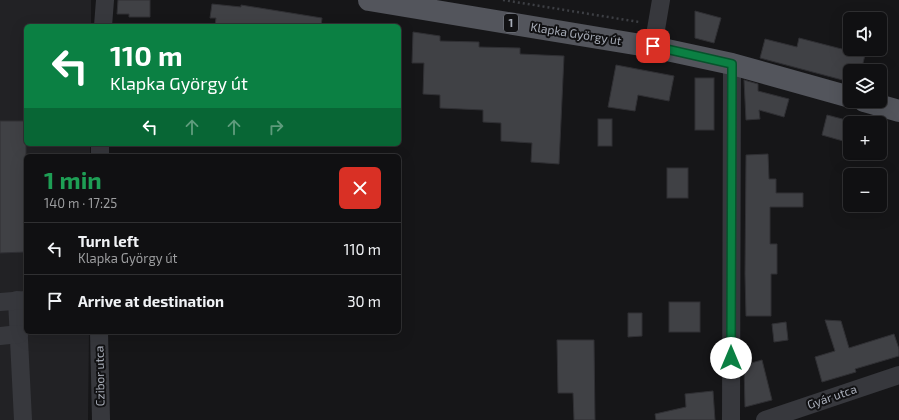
<!DOCTYPE html>
<meta charset="utf-8">
<style>
:root{--surface:#101012;--page:#1e1e20;--text:#f1f3f6;--muted:#9c9d9f;--line:#303032}
body{margin:0;font-family:"Exo 2",sans-serif;background:var(--page);color:var(--text);height:100vh;display:flex;flex-direction:column;font-size:15px;white-space:nowrap}
*{box-sizing:border-box;margin:0}
p{font-size:13px;color:var(--muted)}
.icon{flex:none;width:22px;height:22px;fill:none;stroke:currentColor;stroke-width:2;stroke-linecap:round;stroke-linejoin:round}
.map{position:relative;flex:1;overflow:hidden}
.side{position:absolute;left:24px;top:154px;width:377px;height:180px;display:flex;flex-direction:column;background:var(--surface);border-radius:6px;box-shadow:0 4px 16px #0002,0 0 0 1px var(--line)}
.side>*{flex:none}
.banner{position:absolute;left:24px;top:24px;width:377px;height:122px;border-radius:6px;box-shadow:0 4px 16px #0002,0 0 0 1px var(--line);background:#0b8043;color:#fff;overflow:hidden}
.tools{position:absolute;left:843px;top:12px;display:grid;gap:8px}
.tools a{display:grid;place-items:center;width:44px;height:44px;border-radius:6px;background:var(--surface);box-shadow:0 4px 16px #0002,0 0 0 1px var(--line);font-size:20px}
.pin{position:absolute;display:grid;place-items:center;width:34px;height:34px;color:#fff;margin:-17px;border-radius:8px;box-shadow:0 2px 6px #0006}
.me{position:absolute;width:44px;margin:-22px;rotate:0deg;stroke-linejoin:round;filter:drop-shadow(0 0 3px #0008)}
.turn{display:flex;align-items:center;gap:14px;height:84px;padding:0 20px;font-size:18px}
.turn .icon{width:52px;height:52px;stroke-width:2.5}
.turn b{display:block;font-size:28px;line-height:34px}
.lanes{display:flex;align-items:center;height:38px;padding:0 20px;background:#0003;justify-content:center;gap:20px;direction:ltr}
.lanes .off{opacity:.35}
.round{display:grid;place-items:center;flex:none;width:42px;height:42px;border-radius:6px;background:var(--page)}
.headline{display:flex;align-items:center;justify-content:space-between;height:68px;padding:0 20px}
h1{font-size:24px;font-weight:700;line-height:30px;color:#1e9e55}
ul{padding:0;list-style:none}
li{display:flex;align-items:center;gap:12px;height:52px;padding:0 20px;border-top:1px solid var(--line)}
li div{flex:1}
li b{display:block;font-size:15px}
li em{font-style:normal}
.map>svg:first-child{display:block}
</style>
<div class="map">
<svg width="899" height="420" viewBox="0 0 899 420">
<rect width="100%" height="100%" fill="#161618"/>
<polygon fill="#222225" points="0,0 91,0 91,26 26,26 26,144 90,144 90,156 26,156 26,332 89,332 88,420 0,420"/>
<g fill="#404145" stroke="#303034">
<polygon points="118,0 150,0 150,17 129,17 129,14 117,14"/>
<polygon points="212,4 241,7 241,5 322,18 321,26 215,26 216,18 210,18"/>
<polygon points="695,11 721,18 714,43 695,38"/>
<polygon points="413,32 440,36 440,41 479,42 479,47 520,48 520,54 564,56 559,164 531,162 532,143 501,141 501,123 483,122 483,110 440,108 440,95 423,94 424,63 412,63"/>
<polygon points="799,38 865,55 861,71 850,71 850,82 760,58 765,39 797,47"/>
<polygon points="616,65 674,76 669,101 638,95 635,111 608,107"/>
<rect x="695" y="78" width="19" height="52"/>
<polygon points="744,80 758,84 758,91 789,99 784,117 759,110 760,119 746,120"/>
<polygon points="827,115 850,121 850,143 822,135"/>
<rect x="598" y="119" width="14" height="27"/>
<polygon points="0,121 26,121 26,252 0,253"/>
<polygon points="768,154 769,179 776,179 776,193 803,193 803,207 770,207 770,244 777,244 777,274 771,274 771,316 746,316 745,274 746,155"/>
<rect x="667" y="168" width="21" height="30"/>
<rect x="669" y="302" width="31" height="30"/>
<polygon points="628,313 642,313 642,336 628,337"/>
<polygon points="825,320 841,321 849,348 894,334 899,349 899,356 855,369 856,372 822,382 815,357 835,351"/>
<polygon points="786,322 788,340 774,342 772,324"/>
<polygon points="557,340 594,340 595,420 574,420 573,393 558,393"/>
<polygon points="762,360 772,400 745,407 744,365"/>
<polygon points="713,391 715,420 656,420 655,414 686,407 685,394"/>
</g>
<g fill="none" stroke-linecap="round" stroke-linejoin="round">
<polyline stroke="#3d3f44" stroke-width="2.5" stroke-dasharray="2 3" stroke-linecap="butt" points="503,0 639,22"/>
<g stroke="#37383d" stroke-width="18">
<polyline points="103,26 105,0"/>
<polyline points="653,47 661,0"/>
<polyline points="100,156 100,144"/>
<polyline points="17,300 23,420"/>
<polyline points="0,302 26,300"/>
<polyline points="99,332 101,420"/>
<polyline points="0,336 19,334"/>
<polyline points="731,420 732,64"/>
<polyline points="765,420 899,375"/>
</g>
<g stroke="#53555c" stroke-width="22">
<polyline points="369,0 653,47 732,64 850,97"/>
<polyline points="864,101 899,111"/>
</g>
</g>
<g fill="none" stroke-linecap="round" stroke-linejoin="round">
<g stroke="#07532c" stroke-width="10">
<polyline id="route" points="653,46 732,64 731,358"/>
</g>
<use href="#route" stroke="#0b8043" stroke-width="7"/>
</g>
<g text-anchor="middle" stroke-width="4" stroke-linejoin="round" paint-order="stroke">
<rect fill="#111113" stroke="#7b7e86" stroke-width="1" x="504" y="14" width="14" height="18" rx="3"/>
<g font-size="11" font-weight="bold" fill="#a8adb8">
<text x="511" y="27">1</text>
</g>
<g font-size="12" fill="#a8adb8" stroke="#111113">
<text transform="translate(576 34) rotate(9)" y="4">Klapka György út</text>
<text transform="translate(100 376) rotate(-91)" y="4">Czibor utca</text>
<text transform="translate(832 397) rotate(-19)" y="4">Gyár utca</text>
</g>
</g>
</svg>
<div class="tools">
<a><svg class="icon" aria-label="sound" viewBox="0 0 24 24"><path d="M4 9h4l5-4v14l-5-4H4zM17 9q2 3 0 6"/></svg></a>
<a><svg class="icon" aria-label="layers" viewBox="0 0 24 24"><path d="M12 4l9 5-9 5-9-5zM3 14l9 5 9-5"/></svg></a>
<a>+</a>
<a>−</a>
</div>
<div class="pin" style="left:653px;top:46px;background:#d93025"><svg class="icon" aria-label="arrive" viewBox="0 0 24 24"><path d="M6 21V4h12l-3 4 3 4H6"/></svg></div>
<svg class="me" style="left:731px;top:358px" viewBox="-20 -20 40 40"><circle r="19" fill="#fff"/><path d="M0-13L10 11 0 6-10 11z" fill="#0b8043"/></svg>
<div class="banner">
<div class="turn"><svg class="icon" aria-label="left" viewBox="0 0 24 24"><path d="M17 20v-9H6M10 6l-5 5 5 5"/></svg><div><b>110 m</b>Klapka György út</div></div>
<div class="lanes"><svg class="icon" aria-label="left" viewBox="0 0 24 24"><path d="M17 20v-9H6M10 6l-5 5 5 5"/></svg><svg class="icon off" aria-label="ahead" viewBox="0 0 24 24"><path d="M12 20V5M6 11l6-6 6 6"/></svg><svg class="icon off" aria-label="ahead" viewBox="0 0 24 24"><path d="M12 20V5M6 11l6-6 6 6"/></svg><svg class="icon off" aria-label="right" viewBox="0 0 24 24"><path d="M7 20v-9h11M14 6l5 5-5 5"/></svg></div>
</div>
<section class="side">
<div class="headline"><div><h1>1 min</h1><p>140 m · 17:25</p></div><a class="round" style="background:#d93025;color:#fff"><svg class="icon" aria-label="close" viewBox="0 0 24 24"><path d="M6 6l12 12M18 6L6 18"/></svg></a></div>
<ul>
<li><svg class="icon" aria-label="left" viewBox="0 0 24 24"><path d="M17 20v-9H6M10 6l-5 5 5 5"/></svg><div><b>Turn left</b><p>Klapka György út</p></div><em>110 m</em></li>
<li><svg class="icon" aria-label="arrive" viewBox="0 0 24 24"><path d="M6 21V4h12l-3 4 3 4H6"/></svg><div><b>Arrive at destination</b></div><em>30 m</em></li>
</ul>
</section>
</div>
